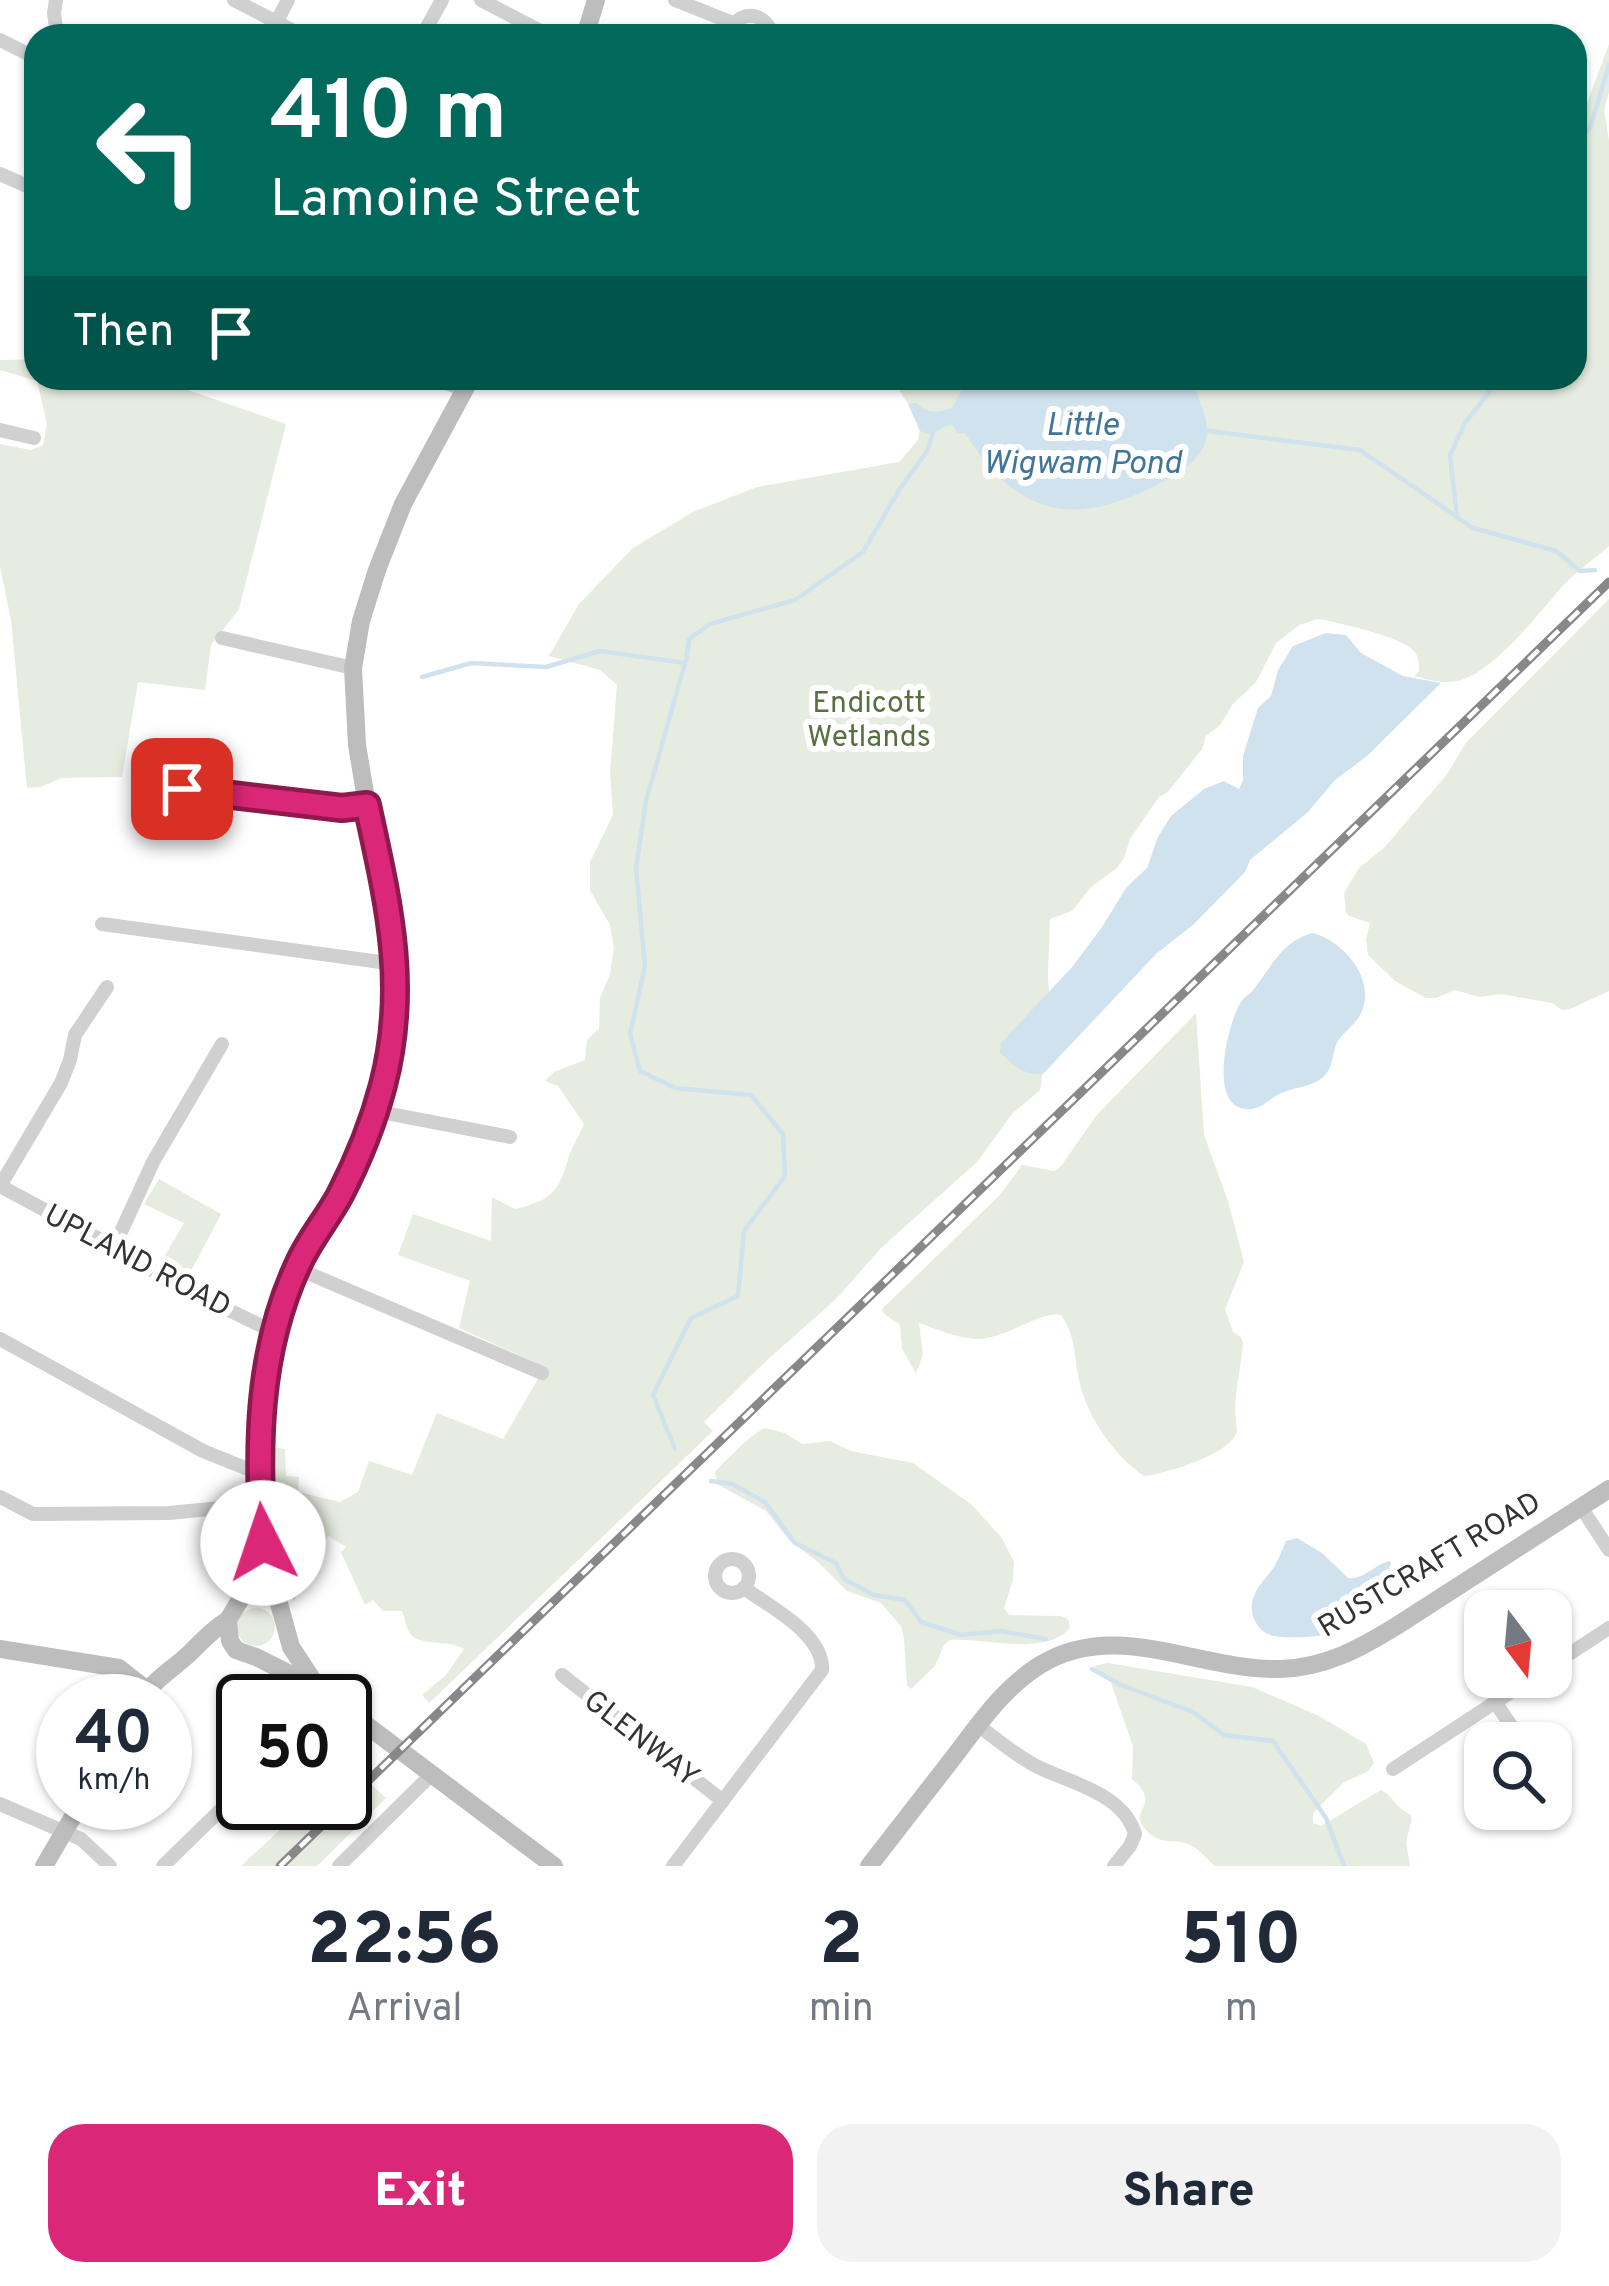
<!DOCTYPE html>
<style>
:root{--surface:#fff;--page:#f2f2f3;--text:#1f2937;--muted:#747a83;--accent:#db2777}
body{margin:0;font-family:Overpass,sans-serif;background:var(--page);color:var(--text);height:100vh;display:flex;flex-direction:column;font-size:45px;white-space:nowrap}
*{box-sizing:border-box;margin:0}
p{font-size:39px;color:var(--muted)}
.icon{flex:none;width:66px;height:66px;fill:none;stroke:currentColor;stroke-width:2;stroke-linecap:round;stroke-linejoin:round}
.map{position:relative;height:1866px;overflow:hidden}
.drawer{display:flex;flex-direction:column;background:var(--surface);flex:1}
.drawer>*{flex:none}
.guide{position:absolute;left:24px;top:24px;width:1563px;height:366px;border-radius:36px;box-shadow:0 3px 9px #0004;background:#00695c;color:#fff;overflow:hidden}
.needle{width:78px;rotate:164deg}
.fabs{position:absolute;left:1464px;top:1590px;display:grid;gap:24px}
.fabs a{display:grid;place-items:center;width:108px;height:108px;border-radius:24px;background:var(--surface);box-shadow:0 3px 9px #0004;font-size:60px}
.speed{position:absolute;left:36px;top:1674px;display:flex;gap:24px;font-size:60px;font-weight:700;text-align:center}
.speed>*{display:grid;place-content:center;width:156px;height:156px;border-radius:50%;background:var(--surface);box-shadow:0 3px 9px #0004;line-height:1}
.speed small{font-size:30px;font-weight:400}
.speed .limit{border:6px solid #111;border-radius:18px;background:#fff;color:#111}
.pin{position:absolute;display:grid;place-items:center;width:102px;height:102px;color:#fff;margin:-51px;border-radius:24px;box-shadow:0 6px 18px #0006}
.me{position:absolute;width:132px;margin:-66px;rotate:356deg;stroke-linejoin:round;filter:drop-shadow(0 0 9px #0008)}
.turn{display:flex;align-items:center;gap:42px;height:252px;padding:0 48px;font-size:54px}
.turn .icon{width:156px;height:156px;stroke-width:2.5}
.turn b{display:block;font-size:84px;line-height:102px}
.then{display:flex;align-items:center;height:114px;padding:0 48px;background:#0003;gap:24px;font-size:45px}
.eta{display:flex;justify-content:space-evenly;align-items:center;height:204px;text-align:center}
.eta b{font-size:72px;font-weight:800;line-height:84px}
.action{display:flex;gap:24px;margin-top:auto;padding:24px 48px}
.action a{flex:1;height:138px;border-radius:36px;background:var(--accent);color:#fff;font-size:48px;font-weight:800;line-height:138px;text-align:center}
.action a+a{background:var(--page);color:var(--text)}
.map>svg:first-child{display:block}
</style>
<div class="map">
<svg width="1609" height="1866" viewBox="0 0 1609 1866">
<rect width="100%" height="100%" fill="#fff"/>
<g fill="#e6ecdf">
<polygon points="1021,24 1067,27 1104,36 992,36"/>
<path d="M1609,44V92L1604,110L1609,141V546C1593,560 1573,574 1559,590C1537,616 1494,670 1461,680C1445,685 1430,680 1414,676L1419,671C1419,664 1419,657 1414,651C1400,636 1347,626 1326,620L1318,619L1299,625L1276,643L1256,682L1233,704L1220,725L1206,736L1202,749L1168,792L1159,797L1130,839L1124,858L1117,868L1091,887L1072,911L1050,919L1048,976L1051,1021L1040,1090L1012,1114L978,1161L881,1248L836,1299L765,1362L704,1422L713,1431L429,1703L422,1695L446,1675L464,1649C448,1638 417,1649 408,1630C405,1624 405,1617 402,1611H383L373,1600L365,1605L341,1552L346,1547L328,1536L308,1567L294,1602L274,1508L273,1447L285,1449L286,1476L299,1477L298,1492L340,1502L358,1492L369,1461L412,1475L437,1413L503,1439L545,1367L459,1328L470,1281L398,1255L413,1214L491,1241L492,1197L515,1209C549,1201 559,1193 568,1159C571,1148 579,1136 584,1124L558,1086L545,1081L554,1072L585,1060L587,1040L599,1029L600,998L610,974L614,948L610,925L590,890V862L613,815L610,773L617,685L600,670L549,656L579,604L633,548L693,512L757,487L899,462L918,440L923,410L916,402L908,404L892,378H1575V123L1583,114Z"/>
<polygon points="36,359 36,378 153,378 286,424 239,609 211,645 205,690 138,682 122,777 61,778 41,787 27,788 11,620 0,567 0,444 31,450 43,445 47,424 37,381 0,370 0,360"/>
<polygon points="1609,599 1609,991 1570,1009 1562,1010 1552,1003 1501,994 1479,997 1455,990 1436,998 1426,998 1395,981 1368,955 1366,939 1370,923 1349,916 1346,912 1344,893 1359,868 1384,848 1448,773 1465,744"/>
<path d="M1196,1013L1204,1135L1228,1201L1244,1262L1225,1309L1233,1332L1241,1337L1243,1344C1241,1366 1235,1390 1235,1412C1235,1413 1237,1430 1237,1431C1232,1454 1165,1474 1144,1476C1114,1456 1086,1415 1079,1380C1074,1357 1076,1336 1061,1315C1040,1310 1005,1340 976,1339C956,1338 937,1329 919,1323L923,1355L916,1373L902,1349L900,1325L883,1313L882,1309L1000,1195L1022,1165L1054,1171L1061,1166L1096,1116Z"/>
<polygon points="159,1179 221,1214 188,1277 160,1264 184,1223 144,1204"/>
<path d="M765,1428L785,1433L802,1444L830,1441L851,1451L913,1463L972,1505L1002,1538L1014,1562L1013,1580L1004,1608L1009,1615L1061,1616L1068,1619L1070,1628C1046,1657 982,1637 950,1640L944,1645L935,1666L911,1689L907,1685L904,1638L901,1626L881,1603L847,1591L819,1563L790,1541L766,1511L717,1484L715,1472C726,1460 751,1434 765,1428Z"/>
<circle cx="256" cy="1627" r="19"/>
<path d="M1108,1663L1252,1687L1319,1716L1366,1744L1374,1763L1367,1772L1344,1782L1313,1813V1823L1321,1826L1381,1790C1394,1796 1393,1806 1411,1815L1412,1819L1406,1842L1410,1866H1215C1208,1860 1200,1850 1192,1846C1175,1836 1162,1848 1146,1830C1126,1808 1164,1807 1132,1779L1133,1746L1111,1683L1094,1666Z"/>
<polygon points="350,1765 386,1798 317,1866 241,1866 309,1803 345,1803 345,1769"/>
</g>
<g fill="#cfe2ee">
<path d="M968,378H1191C1197,396 1211,421 1206,440C1200,461 1178,474 1160,483C1074,529 1017,517 965,433H958L951,424L930,434L920,431L908,404L916,402C928,415 936,413 952,408Z"/>
<path d="M1326,633L1346,635L1361,653L1403,676L1441,683L1367,756L1335,780L1308,812L1250,860L1245,872L1194,924L1156,954L1043,1074C1024,1076 1014,1065 1000,1053L1001,1043L1073,966L1102,927L1126,888L1147,868L1158,837L1171,816L1204,789L1224,781L1239,789L1243,780V756L1258,708L1271,696L1278,670L1293,646Z"/>
<path d="M1313,933C1346,942 1379,983 1359,1017C1353,1027 1340,1034 1336,1045C1331,1059 1334,1067 1322,1078C1310,1088 1292,1087 1279,1094C1268,1100 1259,1111 1246,1109C1207,1106 1228,1022 1241,1002C1245,996 1250,995 1254,989C1272,966 1282,941 1313,933Z"/>
<path d="M1297,1538L1322,1553L1348,1578C1365,1580 1374,1564 1390,1561L1391,1564C1382,1581 1363,1617 1349,1628C1337,1637 1289,1639 1274,1636C1258,1633 1248,1614 1253,1599C1256,1587 1267,1577 1274,1567C1279,1559 1282,1550 1286,1541Z"/>
</g>
<g fill="none" stroke-linecap="round" stroke-linejoin="round">
<g stroke="#cfe2ee" stroke-width="4.5">
<polyline points="1575,144 1590,128 1609,65"/>
<polyline points="1201,430 1360,450 1473,528 1556,551 1580,571 1595,570"/>
<polyline points="1457,517 1450,455 1465,423 1500,378"/>
<polyline points="686,661 689,639 710,624 795,600 863,552 899,490 928,450 933,431"/>
<polyline points="422,677 471,663 546,667 600,651 685,663 646,801 636,868 645,966 630,1034 640,1071 675,1088 751,1095 783,1134 785,1176 744,1231 738,1296 691,1318 653,1395 675,1449"/>
<polyline points="711,1481 732,1484 765,1502 795,1543 836,1563 844,1579 874,1595 905,1600 921,1622 961,1635 1001,1631 1046,1639"/>
<polyline points="1092,1669 1121,1685 1193,1712 1224,1735 1273,1741 1326,1818 1344,1866"/>
</g>
<g stroke="#d0d0d0" stroke-width="14">
<polyline points="56,0 54,13 57,36"/>
<polyline points="234,0 303,36"/>
<polyline points="481,0 550,36"/>
<polyline points="675,0 733,23"/>
<polyline points="277,21 288,0"/>
<polyline points="422,36 442,0"/>
<path d="M727,36C736,9 765,9 773,36"/>
<polyline points="0,40 36,58"/>
<polyline points="0,174 36,190"/>
<polyline points="433,378 465,390"/>
<polyline points="0,430 34,438"/>
<polyline points="222,638 353,668"/>
<polyline points="145,785 342,808 367,805"/>
<polyline points="102,924 395,964"/>
<polyline points="375,1111 510,1137"/>
<polyline points="0,1186 114,1247 177,1285 276,1333"/>
<polyline points="0,1186 61,1083 70,1060 75,1035 107,987"/>
<polyline points="114,1247 153,1162 222,1044"/>
<polyline points="296,1268 542,1373"/>
<polyline points="0,1339 203,1451 258,1473"/>
<polyline points="0,1497 33,1514 169,1513 261,1504"/>
<polyline points="1581,1507 1609,1550"/>
<circle cx="732" cy="1576" r="17"/>
<polyline points="1551,1666 1609,1628"/>
<polyline points="562,1675 723,1801"/>
<polyline points="1495,1702 1523,1743"/>
<path d="M978,1725C996,1739 1014,1754 1034,1765C1068,1783 1123,1792 1135,1834L1130,1846L1114,1866"/>
<polyline points="1393,1769 1534,1677"/>
<polyline points="1551,1783 1558,1793"/>
<polyline points="0,1804 81,1839 110,1866"/>
<polyline points="163,1866 243,1788"/>
<polyline points="339,1866 431,1775"/>
<path d="M673,1866L822,1670C824,1634 770,1607 744,1588"/>
</g>
<g stroke="#bdbdbd" stroke-width="18">
<polyline points="585,36 596,0"/>
<polyline points="264,1549 252,1580 228,1620 230,1641 236,1650 256,1657 318,1688 334,1701"/>
<polyline points="0,1649 119,1668 147,1690"/>
<polyline points="318,1688 291,1647 264,1549 258,1473 265,1375 281,1307 296,1268 339,1198 367,1137 383,1083 393,1016 396,995 393,932 367,805 357,745 353,668 361,621 377,570 403,504 471,378"/>
<path d="M140,1701C153,1680 173,1669 190,1653C203,1640 213,1629 228,1620"/>
<polyline points="345,1709 554,1866"/>
<polyline points="44,1866 81,1803"/>
<path d="M869,1866C897,1830 925,1794 953,1758C979,1724 1003,1688 1040,1665C1117,1618 1198,1671 1280,1669C1325,1668 1361,1648 1398,1625L1609,1489"/>
</g>
<g stroke="#888" stroke-width="9">
<polyline id="rail" points="280,1866 1609,582"/>
</g>
<use href="#rail" stroke="#fff" stroke-width="4.5" stroke-dasharray="14" stroke-linecap="butt"/>
</g>
<g fill="none" stroke-linecap="round" stroke-linejoin="round">
<g stroke="#8e194d" stroke-width="30">
<path id="route" d="M182,789L342,808L367,805C388,902 409,985 383,1085C373,1123 358,1160 340,1195C327,1219 309,1240 298,1265C257,1353 257,1449 263,1543"/>
</g>
<use href="#route" stroke="#db2777" stroke-width="21"/>
</g>
<g text-anchor="middle" stroke-width="12" stroke-linejoin="round" paint-order="stroke">
<g font-size="30" fill="#56703f" stroke="#fff">
<text x="869" y="712">Endicott<tspan x="869" dy="34">Wetlands</tspan></text>
</g>
<g font-size="30" fill="#333" stroke="#fff">
<text transform="translate(138 1260) rotate(28)" y="10">UPLAND ROAD</text>
<text transform="translate(1429 1564) rotate(-31)" y="10">RUSTCRAFT ROAD</text>
<text transform="translate(642 1738) rotate(38)" y="10">GLENWAY</text>
</g>
<g font-size="33" font-style="italic" fill="#3f7597" stroke="#fff">
<text x="1082" y="435">Little<tspan x="1082" dy="38">Wigwam Pond</tspan></text>
</g>
</g>
</svg>
<div class="fabs">
<a><svg class="needle" viewBox="-14 -14 28 28"><path d="M0-13l5 13h-10z" fill="#e53935"/><path d="M0 13l5-13h-10z" fill="#747a83"/></svg></a>
<a><svg class="icon" aria-label="search" viewBox="0 0 24 24"><circle cx="10" cy="10" r="6"/><path d="M15 15l6 6"/></svg></a>
</div>
<div class="speed"><div>40<small>km/h</small></div><div class="limit">50</div></div>
<div class="pin" style="left:182px;top:789px;background:#d93025"><svg class="icon" aria-label="arrive" viewBox="0 0 24 24"><path d="M6 21V4h12l-3 4 3 4H6"/></svg></div>
<svg class="me" style="left:263px;top:1543px" viewBox="-20 -20 40 40"><circle r="19" fill="#fff"/><path d="M0-13L10 11 0 6-10 11z" fill="#db2777"/></svg>
<div class="guide">
<div class="turn"><svg class="icon" aria-label="left" viewBox="0 0 24 24"><path d="M17 20v-9H6M10 6l-5 5 5 5"/></svg><div><b>410 m</b>Lamoine Street</div></div>
<div class="then">Then<svg class="icon" aria-label="arrive" viewBox="0 0 24 24"><path d="M6 21V4h12l-3 4 3 4H6"/></svg></div>
</div>
</div>
<section class="drawer">
<div class="eta">
<div><b>22:56</b><p>Arrival</p></div>
<div><b>2</b><p>min</p></div>
<div><b>510</b><p>m</p></div>
</div>
<div class="action"><a>Exit</a><a>Share</a></div>
</section>
